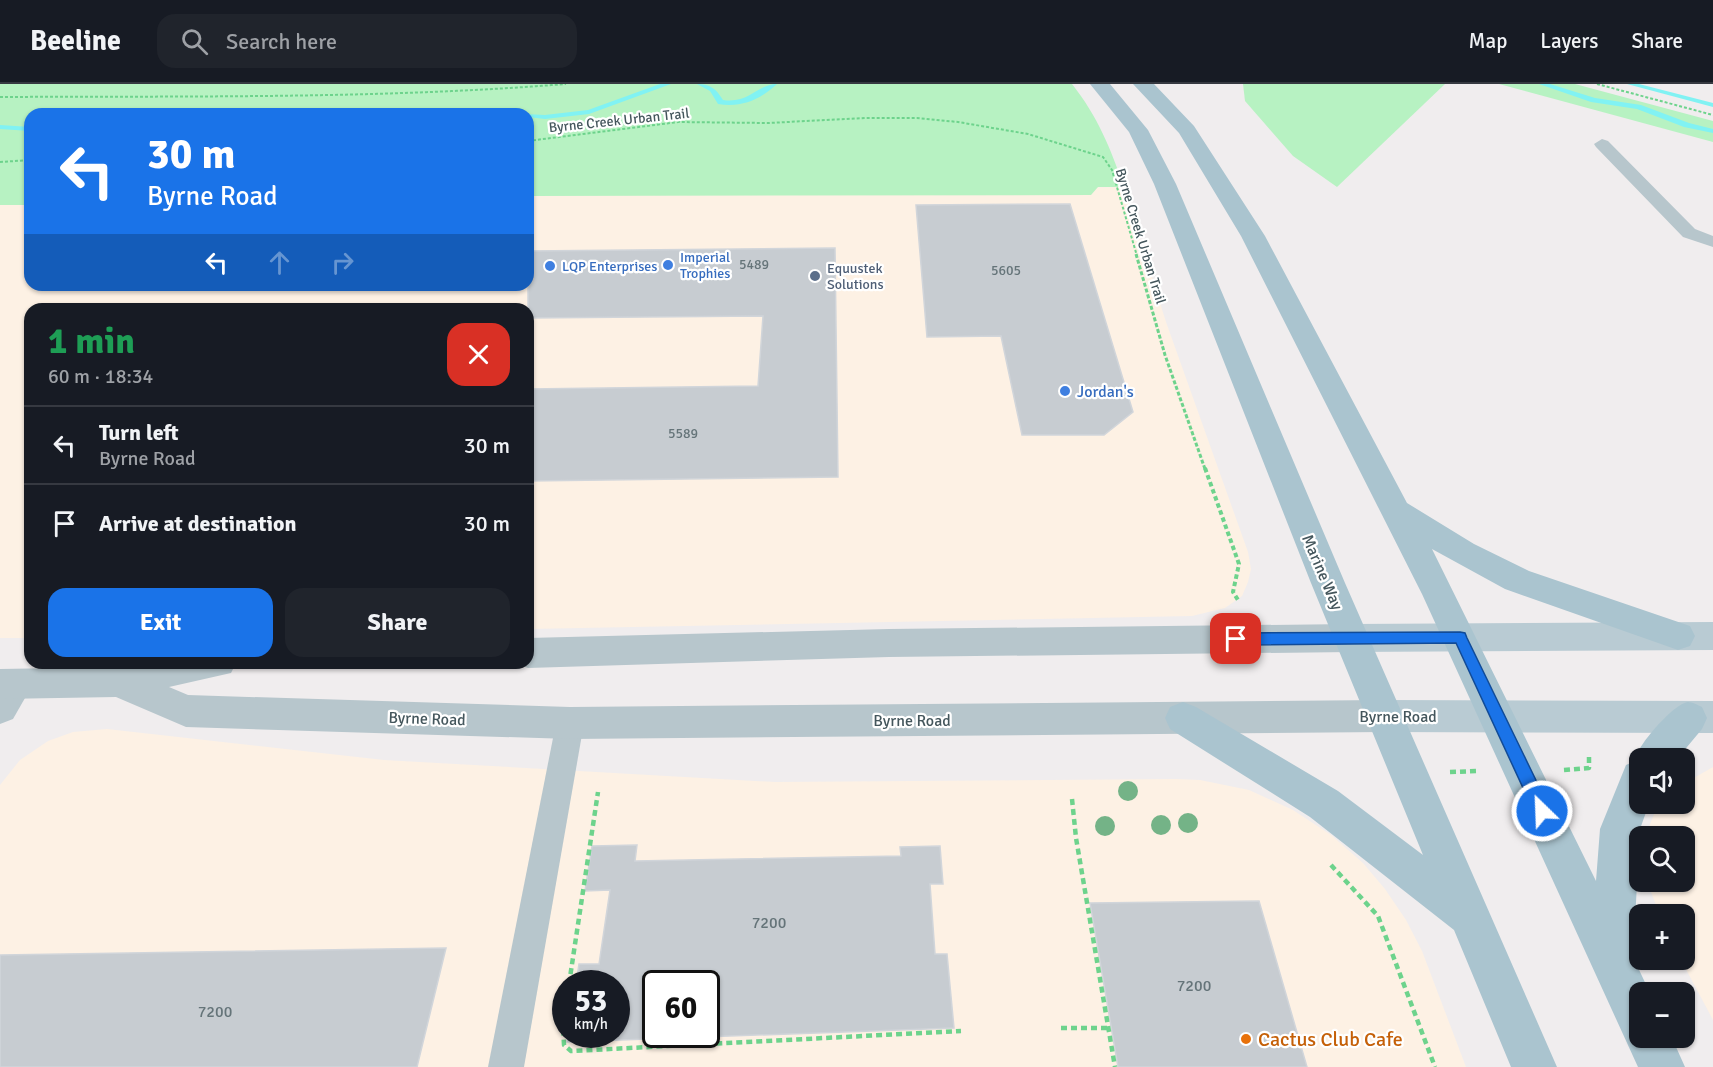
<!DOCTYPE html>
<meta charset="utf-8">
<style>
:root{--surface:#171b24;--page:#20242c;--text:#f1f3f6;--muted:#9ea1a6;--line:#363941;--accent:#1a73e8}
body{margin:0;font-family:Signika,sans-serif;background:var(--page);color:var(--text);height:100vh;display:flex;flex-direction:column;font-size:22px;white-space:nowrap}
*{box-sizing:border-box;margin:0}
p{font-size:20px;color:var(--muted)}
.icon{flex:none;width:33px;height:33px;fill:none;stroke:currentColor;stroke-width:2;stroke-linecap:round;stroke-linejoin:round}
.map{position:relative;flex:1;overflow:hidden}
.side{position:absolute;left:24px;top:219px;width:510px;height:366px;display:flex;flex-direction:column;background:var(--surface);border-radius:18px;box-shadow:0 2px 4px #0004}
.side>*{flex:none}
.banner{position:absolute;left:24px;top:24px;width:510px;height:183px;border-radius:18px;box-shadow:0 2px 4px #0004;background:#1a73e8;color:#fff;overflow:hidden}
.tools{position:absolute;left:1629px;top:664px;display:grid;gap:12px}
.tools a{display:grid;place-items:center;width:66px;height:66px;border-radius:12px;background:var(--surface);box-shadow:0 2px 4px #0004;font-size:30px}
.speed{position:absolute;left:552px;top:886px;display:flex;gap:12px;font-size:30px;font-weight:700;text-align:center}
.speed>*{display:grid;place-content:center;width:78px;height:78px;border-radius:50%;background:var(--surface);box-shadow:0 2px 4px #0004;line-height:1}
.speed small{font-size:15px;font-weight:400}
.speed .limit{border:3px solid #111;border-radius:9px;background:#fff;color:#111}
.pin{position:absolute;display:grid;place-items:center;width:51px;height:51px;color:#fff;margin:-26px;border-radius:12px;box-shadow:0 3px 9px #0006}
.me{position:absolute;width:66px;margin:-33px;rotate:336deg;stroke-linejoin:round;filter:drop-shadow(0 0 4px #0008)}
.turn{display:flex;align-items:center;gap:21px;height:126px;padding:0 24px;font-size:27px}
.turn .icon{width:78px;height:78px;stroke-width:2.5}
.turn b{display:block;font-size:42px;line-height:51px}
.lanes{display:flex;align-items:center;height:57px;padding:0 24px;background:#0003;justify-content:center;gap:30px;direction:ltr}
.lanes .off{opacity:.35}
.round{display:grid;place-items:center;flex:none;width:63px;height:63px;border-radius:18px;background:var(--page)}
.overview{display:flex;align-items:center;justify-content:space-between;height:102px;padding:0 24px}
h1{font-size:36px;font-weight:800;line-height:45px;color:#1e9e55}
.cta{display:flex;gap:12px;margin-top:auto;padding:12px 24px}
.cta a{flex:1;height:69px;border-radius:18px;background:var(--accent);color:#fff;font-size:24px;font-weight:800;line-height:69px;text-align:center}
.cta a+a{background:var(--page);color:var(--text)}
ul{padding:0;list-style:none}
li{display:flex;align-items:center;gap:18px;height:78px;padding:0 24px;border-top:2px solid var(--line)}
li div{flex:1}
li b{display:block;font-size:22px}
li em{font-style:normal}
header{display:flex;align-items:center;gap:36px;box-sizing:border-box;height:84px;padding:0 30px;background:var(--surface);border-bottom:2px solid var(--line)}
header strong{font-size:28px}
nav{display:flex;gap:33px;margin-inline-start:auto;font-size:21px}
.search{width:420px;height:54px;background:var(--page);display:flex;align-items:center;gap:15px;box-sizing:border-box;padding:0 21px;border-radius:18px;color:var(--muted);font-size:22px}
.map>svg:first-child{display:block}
</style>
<header>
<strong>Beeline</strong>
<div class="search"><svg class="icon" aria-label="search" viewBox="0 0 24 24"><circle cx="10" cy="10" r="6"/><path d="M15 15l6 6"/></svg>Search here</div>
<nav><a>Map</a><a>Layers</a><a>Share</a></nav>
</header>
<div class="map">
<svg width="1713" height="983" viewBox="0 0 1713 983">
<rect width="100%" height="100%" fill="#f0edee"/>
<g fill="#fdf1e4" fill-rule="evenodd">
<polygon points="1124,103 1166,238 1248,468 1251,485 1248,498 1242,512 1225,524 1192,532 528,545 528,225 30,225 30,554 0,554 0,115 30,115 30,201 528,201 528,109"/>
<path d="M107,645L384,676L775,698L1176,695L1200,696L1249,706L1293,726L1331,751L1363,779L1385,805L1406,836L1422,867L1466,983H0V701L20,676L48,657L73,648ZM566,900H616V951H566ZM656,900H706V951H656Z"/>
<polygon points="1713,683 1713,936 1681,876 1684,876 1684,831 1660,831 1647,798 1684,798 1684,753 1645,753 1656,725 1661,720 1684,720 1685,699"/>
</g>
<g fill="#b7f2c2">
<path d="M0,0H1072C1098,33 1110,63 1124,103H1098L1091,111L528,112V30H30V121H0Z"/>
<polygon points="1243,0 1445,0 1337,103 1293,72 1245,17"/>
<polygon points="1499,0 1575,0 1713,37 1713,58"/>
</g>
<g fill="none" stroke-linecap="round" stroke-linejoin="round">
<g fill="#81f2f3" fill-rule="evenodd">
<polygon points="660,0 671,0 589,30 545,35 528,33 528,30 525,30 545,31 588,26"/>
<path d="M697,0C711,0 716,5 723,16C750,20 757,0 777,0C760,16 741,24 718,20L710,7Z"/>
<polygon points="1539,0 1550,0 1595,14 1641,21 1689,39 1713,45 1713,49 1684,43 1637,25 1591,18"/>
<polygon points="1627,0 1639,0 1713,19 1713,23"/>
<polygon points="477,28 514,28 518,30 476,30"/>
<polygon points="0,41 30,43 30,47 0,45"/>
</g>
</g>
<g fill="#c7ccd1" stroke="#d1d5da" stroke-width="1.5" fill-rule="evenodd">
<polygon points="1070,120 1133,328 1104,351 1022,351 1001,252 927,253 916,121"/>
<polygon points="835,164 838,393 528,397 528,305 758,302 763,232 528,234 528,167"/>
<path d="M637,761L635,777L901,772L900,763L940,762L943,800H930L935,870H947L954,944L567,958L568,951H616V900H576L579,880H599L610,806L585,807L592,762ZM656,900H706V951H656Z"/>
<polygon points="1259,817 1307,983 1118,983 1090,819"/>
<polygon points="446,864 417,983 0,983 0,871"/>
</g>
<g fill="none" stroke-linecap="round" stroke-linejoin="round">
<g stroke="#6dd38c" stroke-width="2" stroke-dasharray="3 2" stroke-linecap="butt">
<polyline points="1597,0 1713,31"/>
<path d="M0,13C189,12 378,15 566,0"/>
<polyline points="528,57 678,38 768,39 865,34 917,34 958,38 1028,50 1103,73 1112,86 1137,172"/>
<polyline points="0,78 30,76"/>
</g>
<polyline stroke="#6dd38c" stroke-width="3" stroke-dasharray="4 2" stroke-linecap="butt" points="1136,170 1165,271 1205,385"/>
<polyline stroke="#6dd38c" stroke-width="4" stroke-dasharray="4.5 3" stroke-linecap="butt" points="1205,384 1239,480 1233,508 1238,516"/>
<g stroke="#6dd38c" stroke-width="4.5" stroke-dasharray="6 4" stroke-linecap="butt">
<polyline points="1564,686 1589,684 1589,669"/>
<polyline points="1450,688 1479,687"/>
<polyline points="1072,715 1076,754 1115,983"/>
<polyline points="1331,781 1378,832 1435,983"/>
<polyline points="569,900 598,708"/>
<polyline points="566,926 563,942 564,961 571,967 961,947"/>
<polyline points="1061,944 1109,944"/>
</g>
<g fill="#b7c6cc" fill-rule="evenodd">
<polygon points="1602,55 1608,57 1695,145 1713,152 1713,163 1683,153 1596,63 1594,60"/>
<polygon points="570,626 580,630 584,639 524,983 488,983 556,639 560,630"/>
</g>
<polygon fill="#b7c6cc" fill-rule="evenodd" points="15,585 28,589 33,600 13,635 0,640 0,593 2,589"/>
<g fill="#b7c6cc" fill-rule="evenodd">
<polygon points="1351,540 1363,544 1368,554 1363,564 1351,568 889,573 528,584 515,579 528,579 528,554 889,545"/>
<polygon points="138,579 236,579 231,589 169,603 188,611 570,623 1384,616 1397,621 1402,632 1397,643 1384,648 570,655 186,643 116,613 0,615 0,585 118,583"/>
</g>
<g fill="#b9cbd3" fill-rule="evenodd">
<polygon points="1713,538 1713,566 1351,568 1339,564 1334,554 1339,544 1351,540"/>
<polygon points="1384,616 1713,617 1713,649 1384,648 1371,643 1366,632 1371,621"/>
</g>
<g fill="#aac4cf" fill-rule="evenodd">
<polygon points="1090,0 1110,0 1148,46 1176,100 1345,499 1557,983 1511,983 1454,846 1310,733 1170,645 1165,634 1170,623 1183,618 1196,623 1338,707 1423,771 1311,499 1154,100 1129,48"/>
<path d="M1133,0H1154L1194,42L1265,152L1407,419L1474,460L1529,487L1690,542L1695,552L1690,562L1678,566L1505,505L1432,465L1596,797L1600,745L1626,681L1635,677C1635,664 1674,619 1688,618C1692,618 1698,621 1702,623L1707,634L1702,645L1677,675H1640V720H1649L1640,745L1633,873L1650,909H1640V954H1672L1685,983H1638L1422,510L1241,152L1179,49Z"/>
</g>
</g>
<g fill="#74b387">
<circle cx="1128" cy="707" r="10"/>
<circle cx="1188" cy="739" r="10"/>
<circle cx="1161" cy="741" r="10"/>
<circle cx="1105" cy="742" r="10"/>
</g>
<polygon fill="#1a73e8" stroke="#114b97" stroke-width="1.5" points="1460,548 1465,549 1467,554 1548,721 1550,727 1548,732 1542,734 1536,732 1456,559 1236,561 1231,559 1229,555 1231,551 1236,549"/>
<g fill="#3f7fe0" stroke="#fff" stroke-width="2">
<circle cx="668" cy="181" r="6"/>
<circle cx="550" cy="182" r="6"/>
<circle cx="1065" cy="307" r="6"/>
</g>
<circle fill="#5c6f8a" stroke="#fff" stroke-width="2" cx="815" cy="192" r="6"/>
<circle fill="#e8710a" stroke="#fff" stroke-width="2" cx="1246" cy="955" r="6"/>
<g text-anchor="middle" stroke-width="4.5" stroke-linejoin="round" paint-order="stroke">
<g font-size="14" fill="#44565c" stroke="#fff">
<text transform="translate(619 36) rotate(-6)" y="5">Byrne Creek Urban Trail</text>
<text transform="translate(1141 152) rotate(73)" y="5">Byrne Creek Urban Trail</text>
</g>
<g font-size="14" fill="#366cbe" stroke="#fff" text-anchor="start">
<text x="680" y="178">Imperial<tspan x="680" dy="16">Trophies</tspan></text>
<text x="562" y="187">LQP Enterprises</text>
</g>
<g font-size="14" fill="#657479">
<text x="754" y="185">5489</text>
<text x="1006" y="191">5605</text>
<text x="683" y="354">5589</text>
</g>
<g font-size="14" fill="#4e5e75" stroke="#fff" text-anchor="start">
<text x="827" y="189">Equustek<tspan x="827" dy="16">Solutions</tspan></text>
</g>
<g font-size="16" fill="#366cbe" stroke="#fff" text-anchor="start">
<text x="1077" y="313">Jordan's</text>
</g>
<g font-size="16" fill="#44565c" stroke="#fff">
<text transform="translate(1323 488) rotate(67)" y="6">Marine Way</text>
<text x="1398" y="638">Byrne Road</text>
<text transform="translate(427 634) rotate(2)" y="6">Byrne Road</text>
<text x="912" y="642">Byrne Road</text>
</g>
<g font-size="16" fill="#657479">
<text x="769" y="844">7200</text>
<text x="1194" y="907">7200</text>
<text x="215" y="933">7200</text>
</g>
<g font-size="20" fill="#c56008" stroke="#fff" text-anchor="start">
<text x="1258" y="962">Cactus Club Cafe</text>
</g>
</g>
</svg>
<div class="tools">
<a><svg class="icon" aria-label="sound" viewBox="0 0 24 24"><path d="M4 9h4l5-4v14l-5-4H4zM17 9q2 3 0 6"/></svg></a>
<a><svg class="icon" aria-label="search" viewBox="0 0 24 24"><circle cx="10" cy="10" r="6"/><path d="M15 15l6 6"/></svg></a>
<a>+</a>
<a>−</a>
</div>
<div class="speed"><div>53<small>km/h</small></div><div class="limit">60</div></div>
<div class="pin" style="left:1236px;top:555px;background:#d93025"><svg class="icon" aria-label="arrive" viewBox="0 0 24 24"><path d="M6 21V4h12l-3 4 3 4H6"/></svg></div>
<svg class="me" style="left:1542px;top:727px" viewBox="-20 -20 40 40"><circle r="17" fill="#1a73e8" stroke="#fff" stroke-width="3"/><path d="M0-11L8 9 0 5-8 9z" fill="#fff"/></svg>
<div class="banner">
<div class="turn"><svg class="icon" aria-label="left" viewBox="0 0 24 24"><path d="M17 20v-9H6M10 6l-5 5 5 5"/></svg><div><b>30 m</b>Byrne Road</div></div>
<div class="lanes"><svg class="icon" aria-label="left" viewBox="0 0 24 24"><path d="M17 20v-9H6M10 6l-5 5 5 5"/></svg><svg class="icon off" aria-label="ahead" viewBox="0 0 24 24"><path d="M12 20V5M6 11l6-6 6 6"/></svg><svg class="icon off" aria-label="right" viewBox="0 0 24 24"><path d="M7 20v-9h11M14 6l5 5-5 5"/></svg></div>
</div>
<section class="side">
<div class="overview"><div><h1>1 min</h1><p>60 m · 18:34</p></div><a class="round" style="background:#d93025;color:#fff"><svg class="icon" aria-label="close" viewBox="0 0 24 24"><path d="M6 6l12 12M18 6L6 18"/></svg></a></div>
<ul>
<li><svg class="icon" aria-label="left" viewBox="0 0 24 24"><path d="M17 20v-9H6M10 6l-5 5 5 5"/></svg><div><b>Turn left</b><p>Byrne Road</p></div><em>30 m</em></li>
<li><svg class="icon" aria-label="arrive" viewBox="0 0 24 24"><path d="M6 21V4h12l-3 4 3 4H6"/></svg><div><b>Arrive at destination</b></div><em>30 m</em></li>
</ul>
<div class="cta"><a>Exit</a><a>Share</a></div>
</section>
</div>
